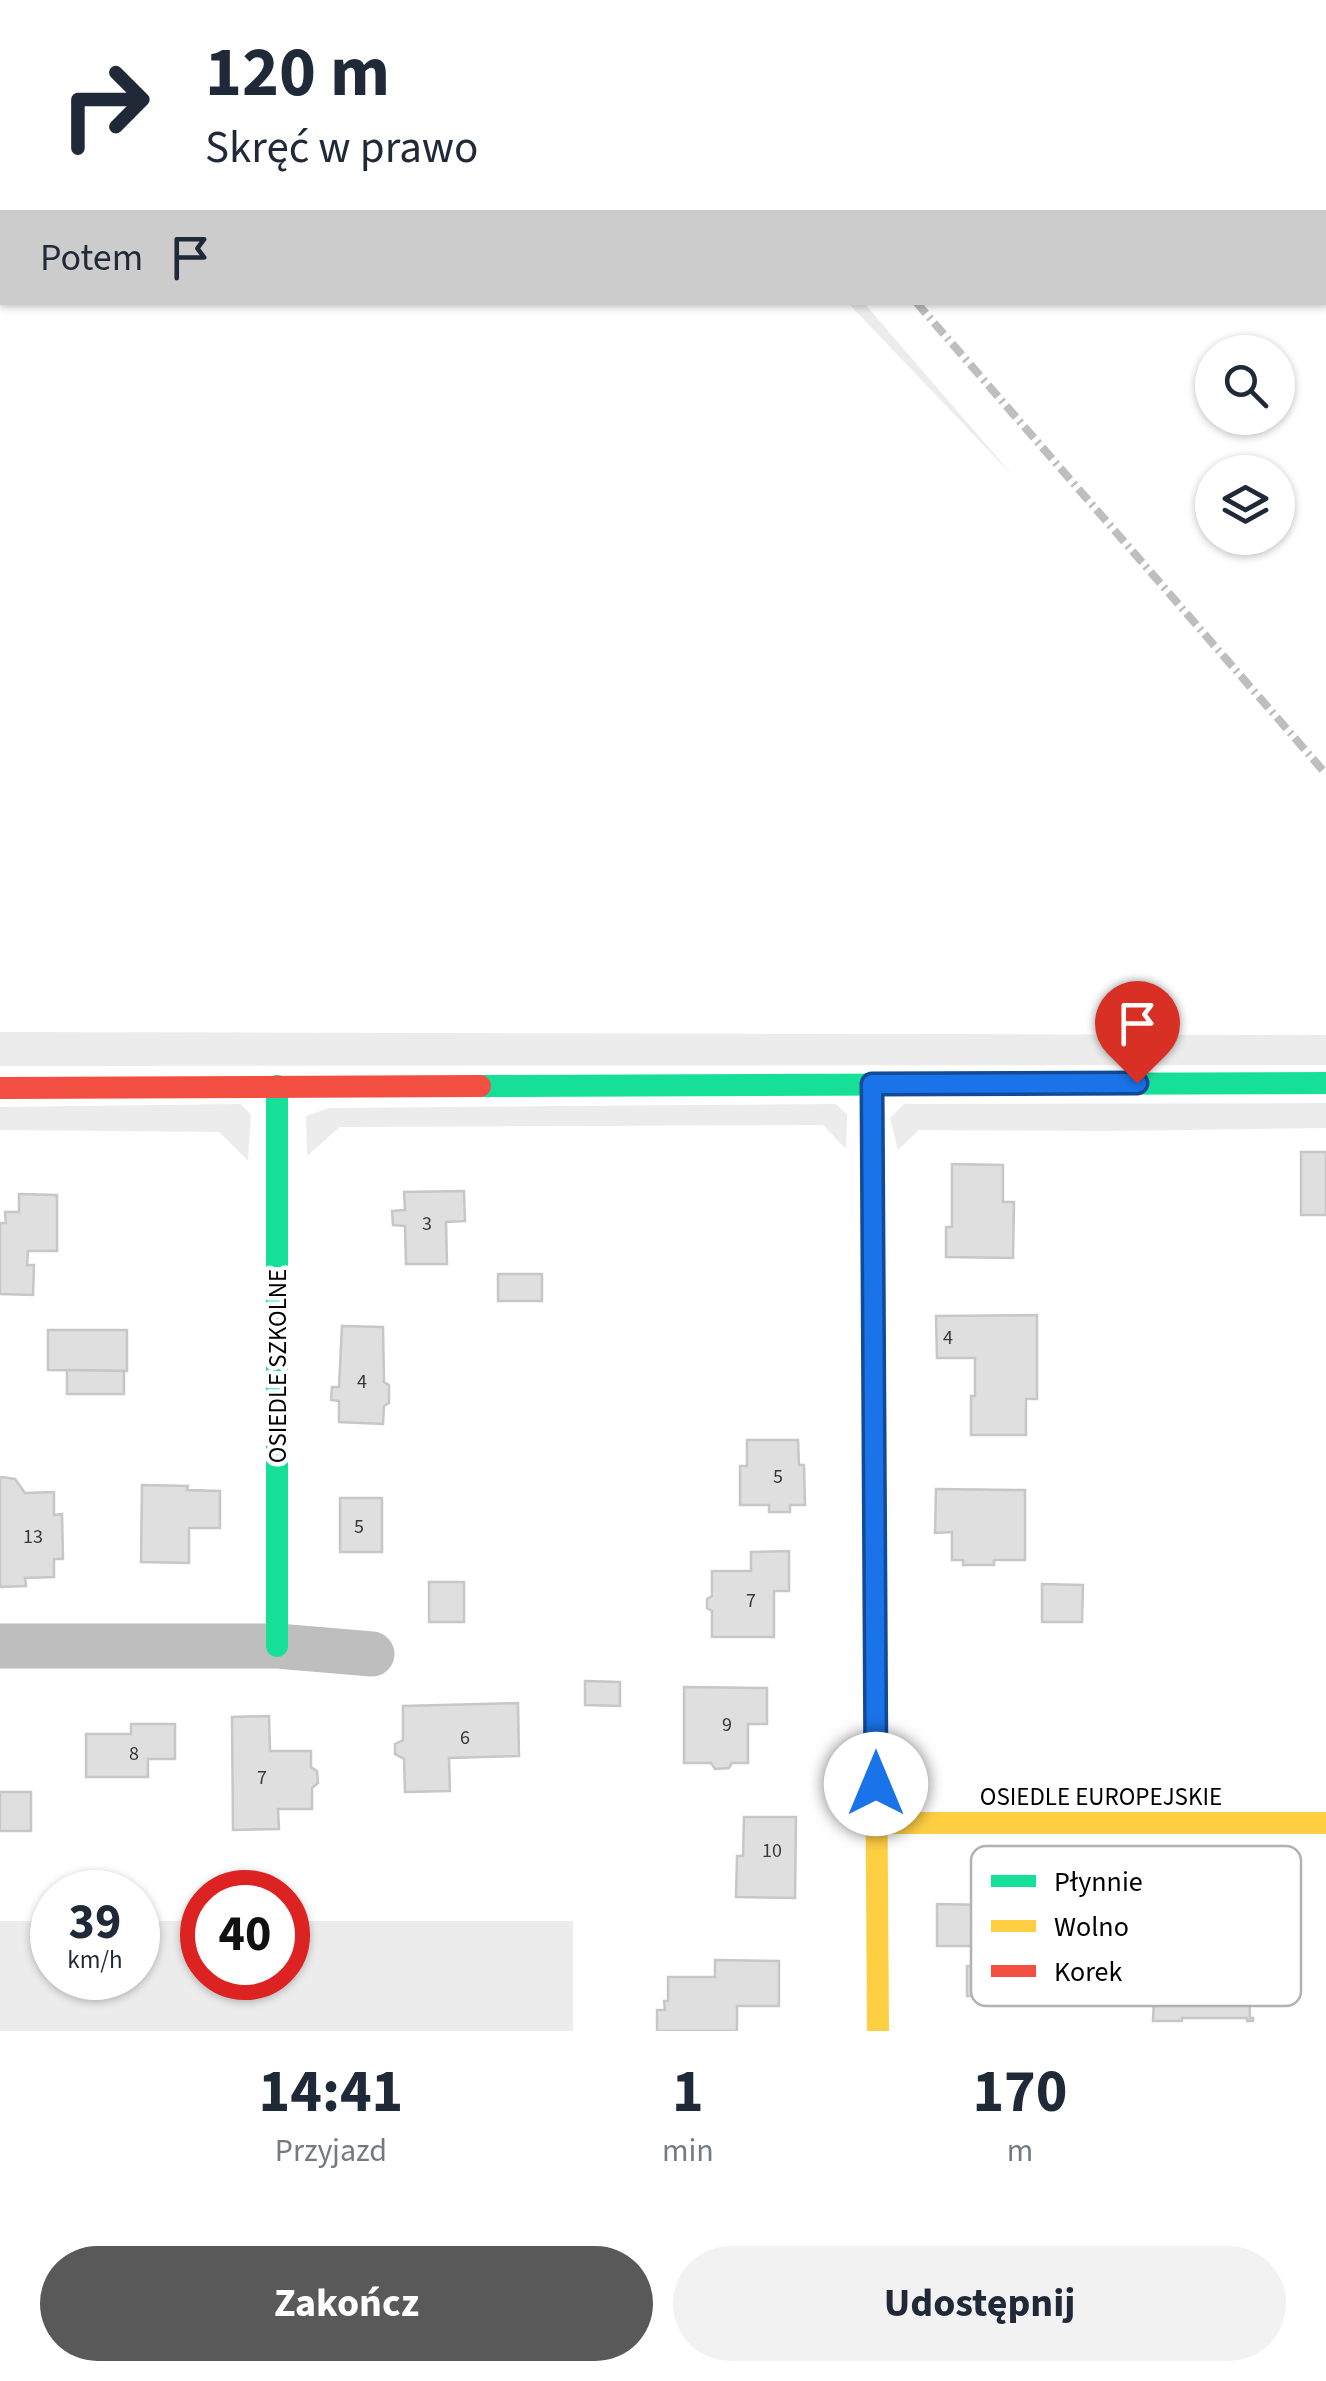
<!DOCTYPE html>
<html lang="pl">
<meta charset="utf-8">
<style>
:root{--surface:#fff;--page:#f2f2f3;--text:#1f2937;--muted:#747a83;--accent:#595959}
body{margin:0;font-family:"Source Sans 3",sans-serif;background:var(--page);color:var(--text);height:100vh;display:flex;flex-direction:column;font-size:38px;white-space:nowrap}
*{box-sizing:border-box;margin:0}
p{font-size:32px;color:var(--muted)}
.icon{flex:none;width:55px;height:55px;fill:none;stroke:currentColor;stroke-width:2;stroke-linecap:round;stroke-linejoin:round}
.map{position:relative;height:2031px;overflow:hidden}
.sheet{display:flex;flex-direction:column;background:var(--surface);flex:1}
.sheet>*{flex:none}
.guide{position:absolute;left:0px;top:0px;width:1328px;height:305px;box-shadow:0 2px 8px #0004;background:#fff;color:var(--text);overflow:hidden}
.controls{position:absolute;left:1195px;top:335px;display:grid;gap:20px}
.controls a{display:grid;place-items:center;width:100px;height:100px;border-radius:50%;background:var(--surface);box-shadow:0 2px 8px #0004;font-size:50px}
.speed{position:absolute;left:30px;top:1870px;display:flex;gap:20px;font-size:50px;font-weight:700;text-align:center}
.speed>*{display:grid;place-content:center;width:130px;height:130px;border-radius:50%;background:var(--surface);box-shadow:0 2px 8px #0004;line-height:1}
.speed small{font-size:25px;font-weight:400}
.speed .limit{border:15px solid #d22;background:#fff;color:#111}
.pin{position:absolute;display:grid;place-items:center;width:85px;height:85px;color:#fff;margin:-102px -42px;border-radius:50% 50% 50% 0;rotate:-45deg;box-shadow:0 0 10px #0007}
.pin .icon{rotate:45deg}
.me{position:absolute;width:110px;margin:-55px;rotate:0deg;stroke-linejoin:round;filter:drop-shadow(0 0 8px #0008)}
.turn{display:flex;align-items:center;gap:35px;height:210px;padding:0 40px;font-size:45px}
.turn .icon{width:130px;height:130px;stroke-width:2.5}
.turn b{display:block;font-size:70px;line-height:85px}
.then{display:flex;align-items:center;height:95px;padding:0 40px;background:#0003;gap:20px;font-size:38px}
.eta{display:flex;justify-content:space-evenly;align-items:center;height:170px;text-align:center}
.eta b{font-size:60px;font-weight:700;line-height:70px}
.action{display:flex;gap:20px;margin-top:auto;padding:20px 40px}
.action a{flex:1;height:115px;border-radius:60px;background:var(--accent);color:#fff;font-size:40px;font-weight:700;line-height:115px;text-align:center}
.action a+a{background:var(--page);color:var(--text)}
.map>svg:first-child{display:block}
</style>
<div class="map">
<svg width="1326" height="2031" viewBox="0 0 1326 2031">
<rect width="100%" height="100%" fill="#fff"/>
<g fill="#ececec">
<polygon points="848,303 864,303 1015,478"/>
<polygon points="0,1032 1326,1035 1326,1065 0,1066"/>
<polygon points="1326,1103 1326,1128 1104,1131 919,1130 898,1150 890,1118 904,1104"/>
<polygon points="241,1104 251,1115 248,1161 219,1132 0,1130 0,1107"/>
<polygon points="836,1104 847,1114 846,1149 823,1125 340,1127 307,1156 306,1116 329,1108"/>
<polygon points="0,1921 52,1921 52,1978 138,1978 138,1921 202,1921 202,1978 288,1978 288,1921 573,1921 573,2031 0,2031"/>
</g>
<g fill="#dfdfdf" stroke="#c7c7c7" stroke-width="2.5">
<rect x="1301" y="1152" width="25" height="63"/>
<polygon points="952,1164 1003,1165 1003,1202 1014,1202 1013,1258 946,1257 946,1227 952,1227"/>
<polygon points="464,1191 465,1221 446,1222 447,1264 406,1264 405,1226 393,1225 392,1211 405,1210 404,1192"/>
<polygon points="19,1194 57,1195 57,1251 28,1251 27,1265 34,1265 33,1295 0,1294 0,1223 6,1223 5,1212 19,1212"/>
<rect x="498" y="1274" width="44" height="27"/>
<polygon points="1037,1315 1037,1399 1026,1399 1026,1435 971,1435 971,1396 975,1396 975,1358 937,1358 936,1316"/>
<polygon points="342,1326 383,1327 384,1382 389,1385 389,1403 384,1406 383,1424 339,1422 339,1401 331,1400 332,1387 339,1387"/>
<polygon points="48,1330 127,1330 127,1371 48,1370"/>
<polygon points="67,1370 124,1371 124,1394 67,1394"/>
<polygon points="747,1440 798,1440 799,1465 804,1465 805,1505 790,1505 790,1512 769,1512 769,1505 740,1505 740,1466 747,1466"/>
<polygon points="2,1477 15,1479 25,1493 54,1492 54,1515 62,1514 63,1559 54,1559 54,1577 25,1578 26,1586 0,1587 0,1478"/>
<polygon points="142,1485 188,1486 187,1490 220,1491 220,1528 189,1528 189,1563 141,1562"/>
<polygon points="936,1489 1025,1490 1025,1560 994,1560 994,1565 963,1565 963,1560 952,1560 952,1532 935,1533"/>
<rect x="340" y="1498" width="42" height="54"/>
<polygon points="789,1551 789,1591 774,1591 774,1637 712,1637 712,1611 707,1608 707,1599 712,1596 712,1571 751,1571 751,1552"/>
<rect x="429" y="1582" width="35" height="40"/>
<polygon points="1042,1584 1083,1585 1082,1622 1042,1622"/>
<polygon points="585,1681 620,1682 620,1706 585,1705"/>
<polygon points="684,1687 767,1688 767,1724 748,1724 748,1763 732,1763 729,1768 715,1769 711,1763 684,1763"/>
<polygon points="518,1703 519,1756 449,1758 450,1791 405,1792 404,1759 395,1754 395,1744 403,1740 403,1706"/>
<polygon points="269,1716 270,1751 311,1751 311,1767 317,1771 318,1783 312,1788 312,1809 278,1809 279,1829 233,1830 232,1717"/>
<polygon points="131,1724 175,1724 175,1759 148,1759 148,1777 86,1777 86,1734 131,1734"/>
<rect x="0" y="1792" width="31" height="39"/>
<polygon points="744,1817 796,1817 795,1898 736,1897 737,1856 743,1856"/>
<polygon points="937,1904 1050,1906 1049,1963 1024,1962 1023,1997 967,1996 967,1966 976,1966 976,1946 937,1946"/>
<polygon points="1177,1926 1241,1927 1241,1980 1249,1980 1250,2018 1253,2018 1253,2021 1247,2021 1247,2018 1182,2018 1182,2021 1153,2021 1156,1953 1177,1954"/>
<polygon points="715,1960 779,1961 779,2006 737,2006 737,2031 657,2031 657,2010 665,2010 664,2001 668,2001 668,1977 715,1977"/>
</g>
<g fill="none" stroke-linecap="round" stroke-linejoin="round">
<polyline stroke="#bebebe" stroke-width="45" points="0,1646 277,1646 372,1654"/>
<g stroke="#16e098" stroke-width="22">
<polyline points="872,1083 875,1589"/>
<polyline points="277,1086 277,1646"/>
<polyline points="480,1086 1326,1083"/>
</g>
<g stroke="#ffcf43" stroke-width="22">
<polyline points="875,1589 878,2031"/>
<polyline points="877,1823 1326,1823"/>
</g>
<polyline stroke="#f24e42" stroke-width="22" points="0,1088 480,1086"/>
<g stroke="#bebebe" stroke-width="8" stroke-dasharray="15 5 2.5 5" stroke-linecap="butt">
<polyline points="654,0 656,2"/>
<polyline points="916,302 1326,774"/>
</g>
</g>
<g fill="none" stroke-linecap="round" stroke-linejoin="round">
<g stroke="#114b97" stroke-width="25">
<polyline id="route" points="876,1784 872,1084 1137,1083"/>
</g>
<use href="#route" stroke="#1a73e8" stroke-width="18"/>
</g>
<g text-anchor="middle" stroke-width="9" stroke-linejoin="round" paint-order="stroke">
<g font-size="20" fill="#383838">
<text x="427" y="1230">3</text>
<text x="948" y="1344">4</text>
<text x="362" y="1388">4</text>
<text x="778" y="1483">5</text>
<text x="359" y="1533">5</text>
<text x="33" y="1543">13</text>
<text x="751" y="1607">7</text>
<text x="727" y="1731">9</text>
<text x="465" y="1744">6</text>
<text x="134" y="1760">8</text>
<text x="262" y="1784">7</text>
<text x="772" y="1857">10</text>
</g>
<g font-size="25" fill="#000" stroke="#fff">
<text transform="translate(277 1366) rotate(-90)" y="9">OSIEDLE SZKOLNE</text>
<text x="1101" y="1805">OSIEDLE EUROPEJSKIE</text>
</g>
</g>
<rect x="971" y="1846" width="330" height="160" rx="15" fill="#fff" stroke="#b2b2b2" stroke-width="2.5"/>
<rect x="991" y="1875" width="45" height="12" fill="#16e098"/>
<rect x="991" y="1920" width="45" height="12" fill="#ffcf43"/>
<rect x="991" y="1965" width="45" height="12" fill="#f24e42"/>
<g font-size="28" fill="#000">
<text x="1054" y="1891">Płynnie</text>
<text x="1054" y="1936">Wolno</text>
<text x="1054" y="1981">Korek</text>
</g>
</svg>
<div class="controls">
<a><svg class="icon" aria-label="search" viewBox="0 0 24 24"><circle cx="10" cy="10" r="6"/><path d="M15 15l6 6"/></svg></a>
<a><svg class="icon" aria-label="layers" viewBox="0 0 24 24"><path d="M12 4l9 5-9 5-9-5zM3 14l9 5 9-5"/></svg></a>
</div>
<div class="speed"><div>39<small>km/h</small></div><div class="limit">40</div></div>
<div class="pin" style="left:1137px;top:1083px;background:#d93025"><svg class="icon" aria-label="arrive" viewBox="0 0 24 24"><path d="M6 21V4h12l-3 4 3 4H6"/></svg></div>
<svg class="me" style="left:876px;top:1784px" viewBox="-20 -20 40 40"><circle r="19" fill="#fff"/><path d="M0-13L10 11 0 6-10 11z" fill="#1a73e8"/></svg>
<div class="guide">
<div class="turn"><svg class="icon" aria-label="right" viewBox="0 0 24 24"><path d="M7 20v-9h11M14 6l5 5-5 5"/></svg><div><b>120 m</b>Skręć w prawo</div></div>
<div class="then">Potem<svg class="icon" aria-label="arrive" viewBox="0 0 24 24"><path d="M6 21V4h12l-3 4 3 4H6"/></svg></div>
</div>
</div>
<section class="sheet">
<div class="eta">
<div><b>14:41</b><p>Przyjazd</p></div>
<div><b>1</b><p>min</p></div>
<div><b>170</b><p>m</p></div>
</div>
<div class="action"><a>Zakończ</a><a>Udostępnij</a></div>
</section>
